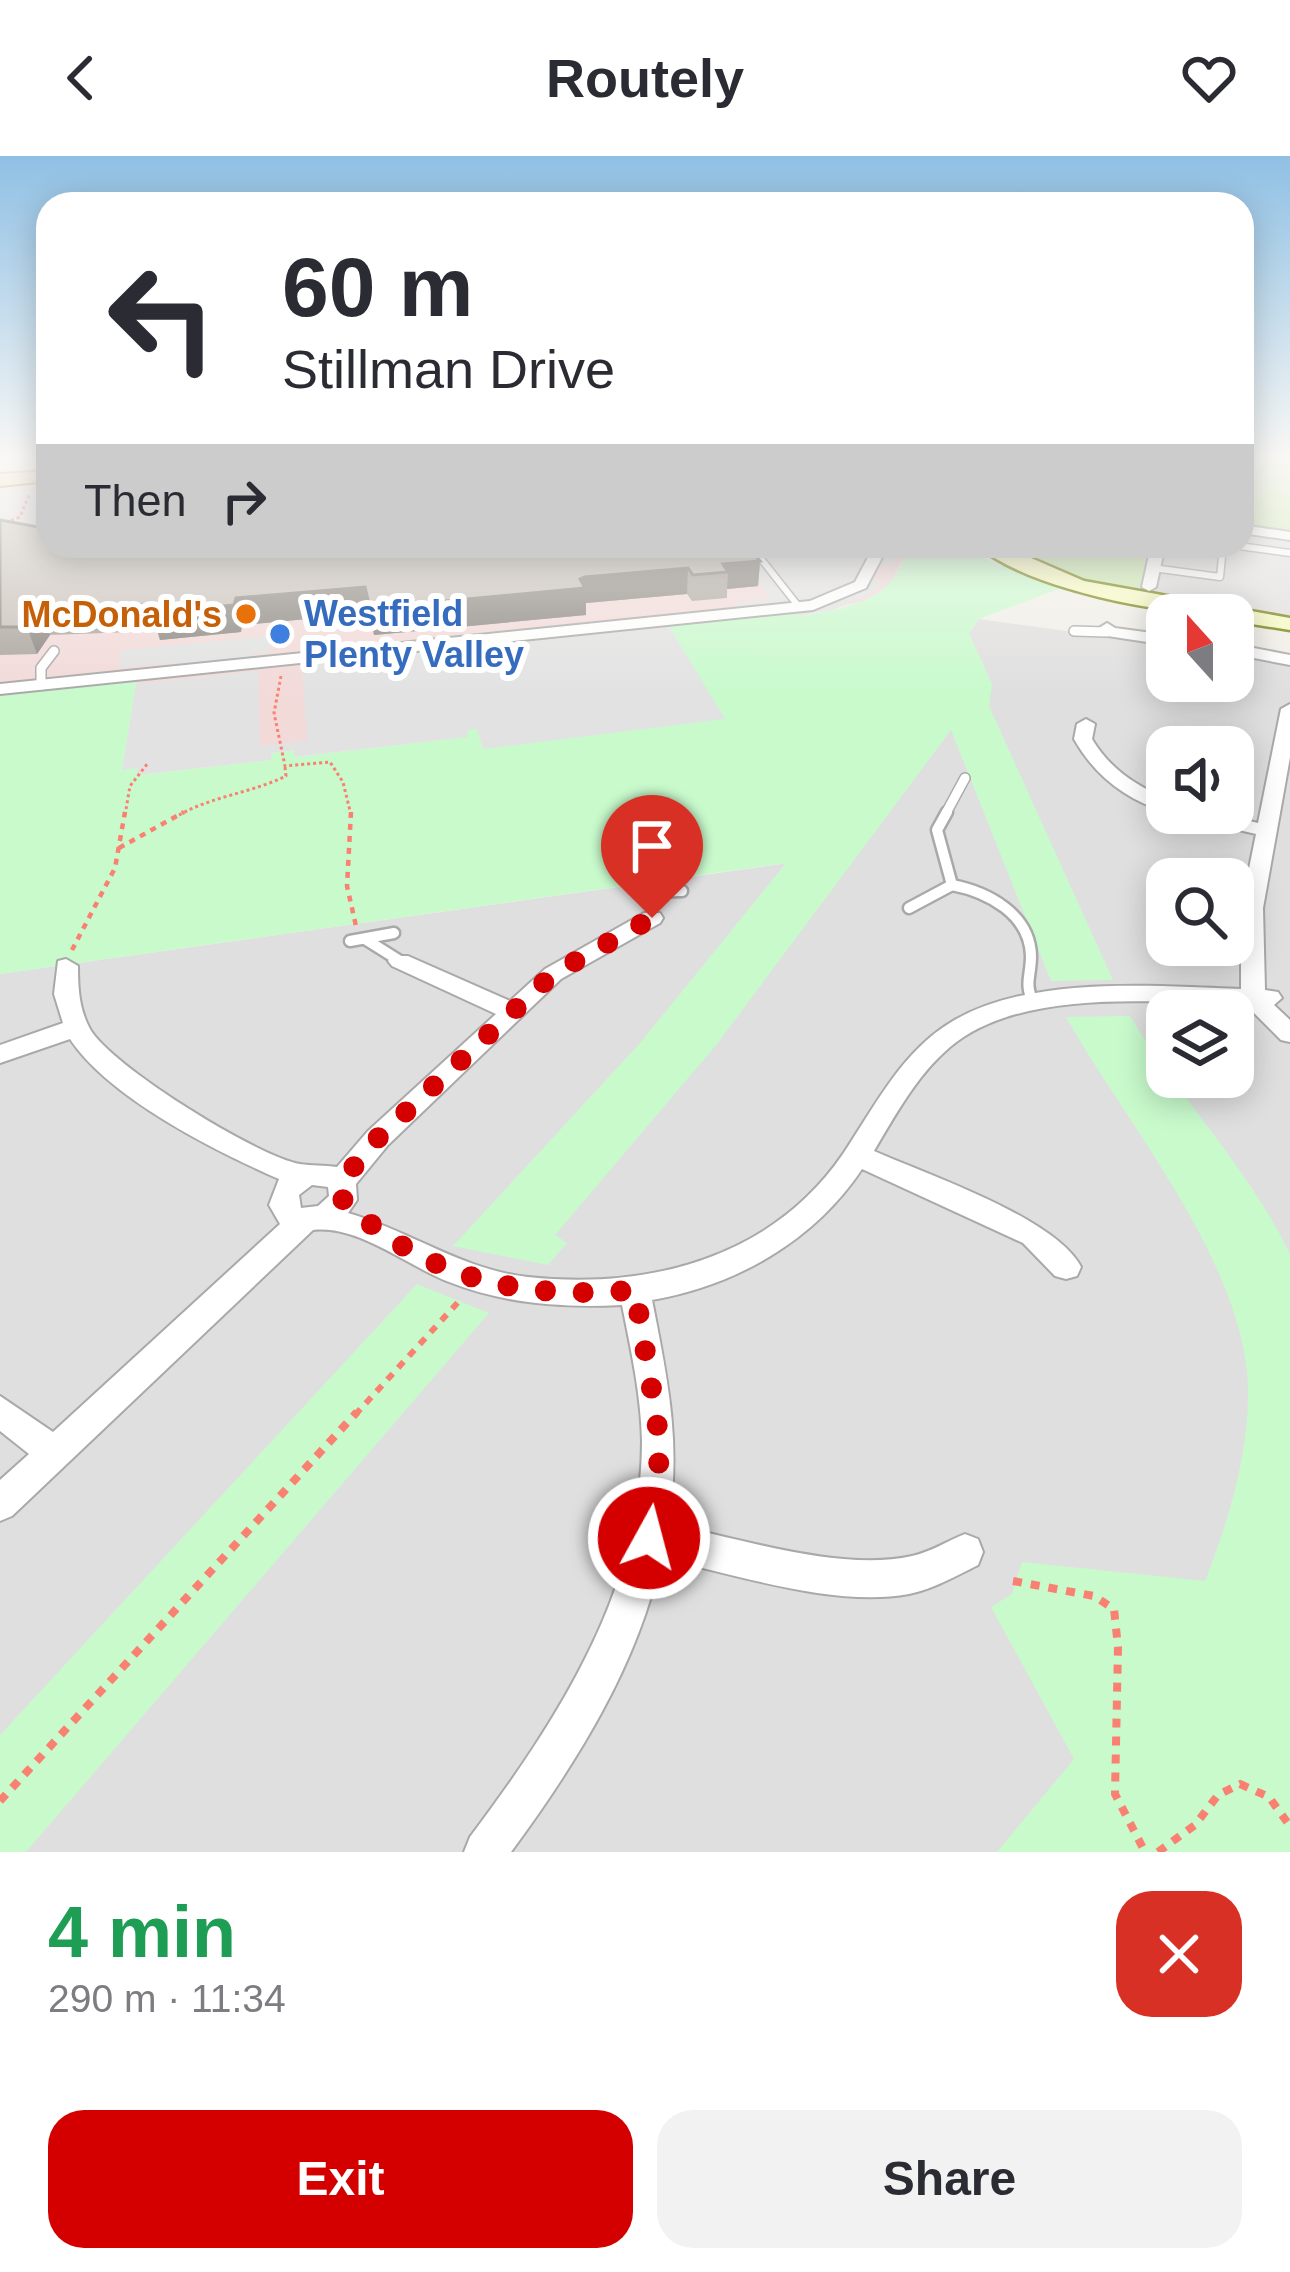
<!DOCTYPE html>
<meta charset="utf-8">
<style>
:root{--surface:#fff;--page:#f2f2f3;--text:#2b2b33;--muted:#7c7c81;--accent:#d40000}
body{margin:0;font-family:Arial,sans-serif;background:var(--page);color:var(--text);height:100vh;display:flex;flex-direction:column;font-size:45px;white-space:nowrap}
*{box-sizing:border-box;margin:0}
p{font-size:39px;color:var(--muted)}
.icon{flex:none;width:66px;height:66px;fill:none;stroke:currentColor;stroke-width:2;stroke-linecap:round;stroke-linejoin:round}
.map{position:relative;height:1696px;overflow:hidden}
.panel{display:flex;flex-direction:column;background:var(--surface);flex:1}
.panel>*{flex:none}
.guide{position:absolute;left:36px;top:36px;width:1218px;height:366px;border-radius:36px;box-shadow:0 6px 30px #0003;background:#fff;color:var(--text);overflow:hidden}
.needle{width:78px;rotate:339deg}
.tools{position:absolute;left:1146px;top:438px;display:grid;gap:24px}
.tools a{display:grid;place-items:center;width:108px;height:108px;border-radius:24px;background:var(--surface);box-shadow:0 6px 30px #0003;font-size:60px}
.pin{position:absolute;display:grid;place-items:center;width:102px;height:102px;color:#fff;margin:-123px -51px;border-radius:50% 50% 50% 0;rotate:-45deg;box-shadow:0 0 12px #0007}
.pin .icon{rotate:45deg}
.me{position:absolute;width:132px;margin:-66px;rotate:7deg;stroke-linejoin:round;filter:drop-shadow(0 0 9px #0008)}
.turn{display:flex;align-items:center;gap:42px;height:252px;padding:0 48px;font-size:54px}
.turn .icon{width:156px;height:156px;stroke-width:2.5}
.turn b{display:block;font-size:84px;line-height:102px}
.then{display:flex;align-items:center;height:114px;padding:0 48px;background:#0003;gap:24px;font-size:45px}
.round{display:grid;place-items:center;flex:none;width:126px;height:126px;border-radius:36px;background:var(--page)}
.headline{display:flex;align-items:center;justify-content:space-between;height:204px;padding:0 48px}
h1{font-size:72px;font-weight:600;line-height:90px;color:#1e9e55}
.action{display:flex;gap:24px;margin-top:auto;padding:24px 48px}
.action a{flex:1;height:138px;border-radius:36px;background:var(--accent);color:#fff;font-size:48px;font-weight:600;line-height:138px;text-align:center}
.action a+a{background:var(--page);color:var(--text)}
header{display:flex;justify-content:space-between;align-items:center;height:156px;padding:0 48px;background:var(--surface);font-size:54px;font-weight:600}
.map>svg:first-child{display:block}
</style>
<header><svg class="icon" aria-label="back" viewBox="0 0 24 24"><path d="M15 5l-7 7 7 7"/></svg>Routely<svg class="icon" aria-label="heart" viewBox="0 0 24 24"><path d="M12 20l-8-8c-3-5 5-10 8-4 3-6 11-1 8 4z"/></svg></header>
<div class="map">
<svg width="1290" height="1696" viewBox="0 0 1290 1696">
<rect width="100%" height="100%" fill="#f2efe9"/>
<g fill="#e0dfdf" fill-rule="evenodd">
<polygon points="1242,370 1290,376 1290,462 1124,436 1148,390 1242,390"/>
<path d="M979,463L1167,489V525H1233V498L1290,507V1696H0V818L788,707L929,534ZM1167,591H1233V657H1167ZM1167,723H1233V789H1167ZM1167,855H1233V921H1167Z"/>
</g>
<polygon fill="#f2dad9" points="48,325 48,390 906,390 906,397 892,425 872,443 800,460 477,573 122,614 137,524 0,538 0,328"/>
<g fill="#cdebb0">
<polygon points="1242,300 1290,301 1290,376 1242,370"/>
<polygon points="996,390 1148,390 1143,406 1147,409 1137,436 1080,426"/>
</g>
<g fill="#c8facc">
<path d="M906,390H965L987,404L1061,432L979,463L969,477L992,528L989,550L1113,824L1051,825L951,574L717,888L555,1079L567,1087L548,1109L453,1090L641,886L786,707L0,818V538L137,523L122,613L137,612L138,619L271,604L272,597L295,594L296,601L467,581L466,574L477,572L454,489L795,454L800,460C845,453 899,444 906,390Z"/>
<path d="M1130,860C1179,942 1248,1011 1290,1098V1696H997L1074,1603L991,1451L1012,1438L1022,1406L1205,1425C1228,1366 1248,1301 1248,1237C1248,1110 1126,968 1066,861Z"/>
<polygon points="417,1128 489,1157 26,1696 0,1696 0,1579"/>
</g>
<g fill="#e2e2e2">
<polygon points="48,325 48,379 0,371 0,329"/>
<polygon points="732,390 897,390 890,409 867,407 861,421 883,424 871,438 833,454 801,459 790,448 739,454 735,447 770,442"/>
<polygon points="667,467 725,563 483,593 477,573 467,574 468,581 295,601 294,594 272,597 271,604 137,619 137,612 122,614 136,528 258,515 260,590 307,584 302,510"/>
<polygon points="270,480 270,497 252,498 252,507 171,515 171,507 118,512 122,494"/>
</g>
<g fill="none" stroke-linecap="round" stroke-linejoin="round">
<g stroke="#a9a9a9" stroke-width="9">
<g id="lane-far2">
<polyline points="751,390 799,451"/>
<polyline points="1239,390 1290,397"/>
<polyline points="1153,412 1220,421 1223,390"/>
</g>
</g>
<g stroke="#a9a9a9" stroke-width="12">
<g id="lane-far1">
<polyline points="1074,475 1107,476"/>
<polyline points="41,529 41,512 54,495"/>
<polyline points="945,659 965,622"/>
</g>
</g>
<g stroke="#a9a9a9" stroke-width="15">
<g id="lane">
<path d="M952,729C988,736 1030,758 1031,800C1031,820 1024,827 1033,846"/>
<polyline points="646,736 682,735"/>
<polyline points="909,752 952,729 937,674 947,656"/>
<polyline points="365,783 400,805"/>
<polyline points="350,785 394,777"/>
</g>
</g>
<g stroke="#a9a9a9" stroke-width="4">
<g id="street">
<polygon points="1242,369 1290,376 1290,384 1242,377"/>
<polygon points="874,390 888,390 866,432 813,454 0,538 0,528 810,445 855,426"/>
<polygon points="1151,390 1165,390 1156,431 1149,435 1142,431"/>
<polygon points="1107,467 1115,472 1167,479 1167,489 1101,479 1099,472"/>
<polygon points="1233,488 1290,499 1290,509 1233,498"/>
<path d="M1290,548V601L1263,752L1265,834L1278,836L1282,842L1274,849L1290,864V886L1281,884L1246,849C1159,846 1021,831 950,891C917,919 896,958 874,995C926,1018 1056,1062 1081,1111L1077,1120L1066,1123L1055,1120L1023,1087L862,1013C814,1085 737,1129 652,1144C667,1220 682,1290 668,1368C739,1382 841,1416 912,1400C931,1396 947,1385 965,1378L978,1383L983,1396L978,1409C956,1420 933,1433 909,1438C835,1452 734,1418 661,1402C638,1510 575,1609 511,1696H464L470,1681C557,1565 642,1435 642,1285C641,1239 631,1194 622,1149C563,1152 505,1148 449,1126C407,1110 359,1069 313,1074L12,1360L0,1365V1324L29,1298L0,1275V1240L53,1276L280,1068L269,1049L279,1023C215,995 109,942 70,883L0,907V889L63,867L54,838L58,805L66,803L78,810C78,832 79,853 90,873C111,910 258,1001 300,1008C311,1010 325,1009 337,1011L368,975L496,858L392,810L388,805L392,800H408L510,845L545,813L644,757H660L663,762L660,767L561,823L388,989L356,1028L357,1044L348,1057C410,1075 463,1114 528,1121C648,1134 772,1102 843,998C875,950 902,895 953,865C1031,819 1154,830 1241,833V752L1256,678L1183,661L1180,657H1216L1258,667L1281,553ZM312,1029L328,1031L329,1040L318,1050L301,1052L299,1039Z"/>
<path d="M1086,563L1095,568L1092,583C1110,613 1135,629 1167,643V656C1126,644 1095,620 1074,583L1077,568Z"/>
</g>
</g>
<g stroke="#707d05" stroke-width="5">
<path id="secondary" d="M978,390H1003L1084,425L1290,462V474L1233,465V459C1165,459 1030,434 978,390Z"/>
</g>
<g stroke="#a06b00" stroke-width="4">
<polygon id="primary" points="48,315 48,325 0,330 0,318"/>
</g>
<g stroke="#fa8072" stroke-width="3" stroke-dasharray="3 3" stroke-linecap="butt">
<polyline points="0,369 20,361 30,337"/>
<polyline points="279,466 280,490"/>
<polyline points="281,520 274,557 285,610 330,606 343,626 351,659"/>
<polyline points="125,659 130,630 148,607"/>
<path d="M179,659C213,640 251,637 286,620L285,611"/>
</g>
<g stroke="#fa8072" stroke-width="4.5" stroke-dasharray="6 6" stroke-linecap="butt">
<polyline points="351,656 347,730 356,770"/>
<polyline points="119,692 184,656"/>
<polyline points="72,794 115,712 125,656"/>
</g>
<polyline stroke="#fa8072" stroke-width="6" stroke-dasharray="8 8" stroke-linecap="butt" points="355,1259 461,1143"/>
<g stroke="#fa8072" stroke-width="8" stroke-dasharray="9 9" stroke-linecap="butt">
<polyline points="1013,1425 1094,1440 1114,1453 1118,1491 1115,1638 1145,1696"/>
<polyline points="0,1645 357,1256"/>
<polyline points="1158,1696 1195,1669 1218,1639 1240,1628 1269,1641 1290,1670"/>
</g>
<use href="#lane-far2" stroke="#fff" stroke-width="6"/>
<use href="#lane-far1" stroke="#fff" stroke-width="9"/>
<use href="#lane" stroke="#fff" stroke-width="10"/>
<use href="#street" fill="#fff" fill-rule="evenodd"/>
<use href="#secondary" fill="#f7fabf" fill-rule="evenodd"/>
<use href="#primary" fill="#fcd6a4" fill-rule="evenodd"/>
</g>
<polygon fill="#aba49e" points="0,364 38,371 760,405 758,430 727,433 727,442 692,445 687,438 586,447 586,459 374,479 370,457 242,469 241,476 160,484 158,475 50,479 37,498 0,499"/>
<g fill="#8b8681">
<polygon points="760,405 758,430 727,433 728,416 723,408"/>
<polygon points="688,412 687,438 586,447 586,459 374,479 370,452 585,421"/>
<polygon points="365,431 370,457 242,469 241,476 160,484 152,457 236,442"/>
<polygon points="41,452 50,479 37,498 27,471"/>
</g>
<polygon fill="#c7bfb8" stroke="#8b8681" stroke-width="3" points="0,364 38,371 48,371 48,390 747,390 760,405 723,408 728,416 693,419 688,412 585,421 580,423 585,432 370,452 365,431 236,442 234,449 152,457 158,448 41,452 27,471 0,471"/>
<linearGradient id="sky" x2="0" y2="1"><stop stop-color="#8fc0e4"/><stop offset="0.56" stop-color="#f9f8f5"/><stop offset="1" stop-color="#f9f8f5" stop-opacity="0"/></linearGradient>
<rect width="1290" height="538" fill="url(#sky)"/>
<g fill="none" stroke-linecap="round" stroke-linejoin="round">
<path stroke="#d40000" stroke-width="21" stroke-dasharray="0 37.8" d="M649,1382L659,1305L657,1265L635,1134C522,1144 427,1124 343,1044L341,1026L378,982L553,818L652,762"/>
</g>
<circle fill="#e8710a" stroke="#fff" stroke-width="4.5" cx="246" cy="458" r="12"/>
<circle fill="#3f7fe0" stroke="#fff" stroke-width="4.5" cx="280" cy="478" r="12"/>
<g text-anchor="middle" stroke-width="12" stroke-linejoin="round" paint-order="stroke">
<g font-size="36" font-weight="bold" fill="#366cbe" stroke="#fff" text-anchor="start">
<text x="304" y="470">Westfield<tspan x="304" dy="41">Plenty Valley</tspan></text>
</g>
<g font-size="36" font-weight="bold" fill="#c56008" stroke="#fff" text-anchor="end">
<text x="222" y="471">McDonald's</text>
</g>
</g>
</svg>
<div class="tools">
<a><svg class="needle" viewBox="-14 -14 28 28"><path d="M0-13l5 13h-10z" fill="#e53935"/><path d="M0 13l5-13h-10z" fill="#7c7c81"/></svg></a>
<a><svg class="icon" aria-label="sound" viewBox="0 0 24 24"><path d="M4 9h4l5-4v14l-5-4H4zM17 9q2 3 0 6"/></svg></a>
<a><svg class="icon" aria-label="search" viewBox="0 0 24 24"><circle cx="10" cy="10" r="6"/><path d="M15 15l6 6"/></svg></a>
<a><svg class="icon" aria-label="layers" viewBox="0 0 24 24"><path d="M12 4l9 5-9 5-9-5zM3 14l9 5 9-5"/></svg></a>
</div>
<div class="pin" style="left:652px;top:762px;background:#d93025"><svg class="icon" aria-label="arrive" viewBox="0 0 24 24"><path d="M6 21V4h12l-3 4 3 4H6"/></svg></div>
<svg class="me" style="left:649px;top:1382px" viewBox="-20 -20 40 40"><circle r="17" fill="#d40000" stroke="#fff" stroke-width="3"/><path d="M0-11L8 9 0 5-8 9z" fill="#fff"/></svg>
<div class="guide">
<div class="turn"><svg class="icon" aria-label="left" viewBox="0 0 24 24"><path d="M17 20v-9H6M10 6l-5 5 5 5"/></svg><div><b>60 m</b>Stillman Drive</div></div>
<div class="then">Then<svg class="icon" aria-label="right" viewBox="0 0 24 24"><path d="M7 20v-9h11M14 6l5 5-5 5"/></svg></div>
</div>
</div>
<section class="panel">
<div class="headline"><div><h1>4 min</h1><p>290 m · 11:34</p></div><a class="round" style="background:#d93025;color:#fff"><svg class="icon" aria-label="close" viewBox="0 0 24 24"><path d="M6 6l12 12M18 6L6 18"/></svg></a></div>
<div class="action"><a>Exit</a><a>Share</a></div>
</section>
